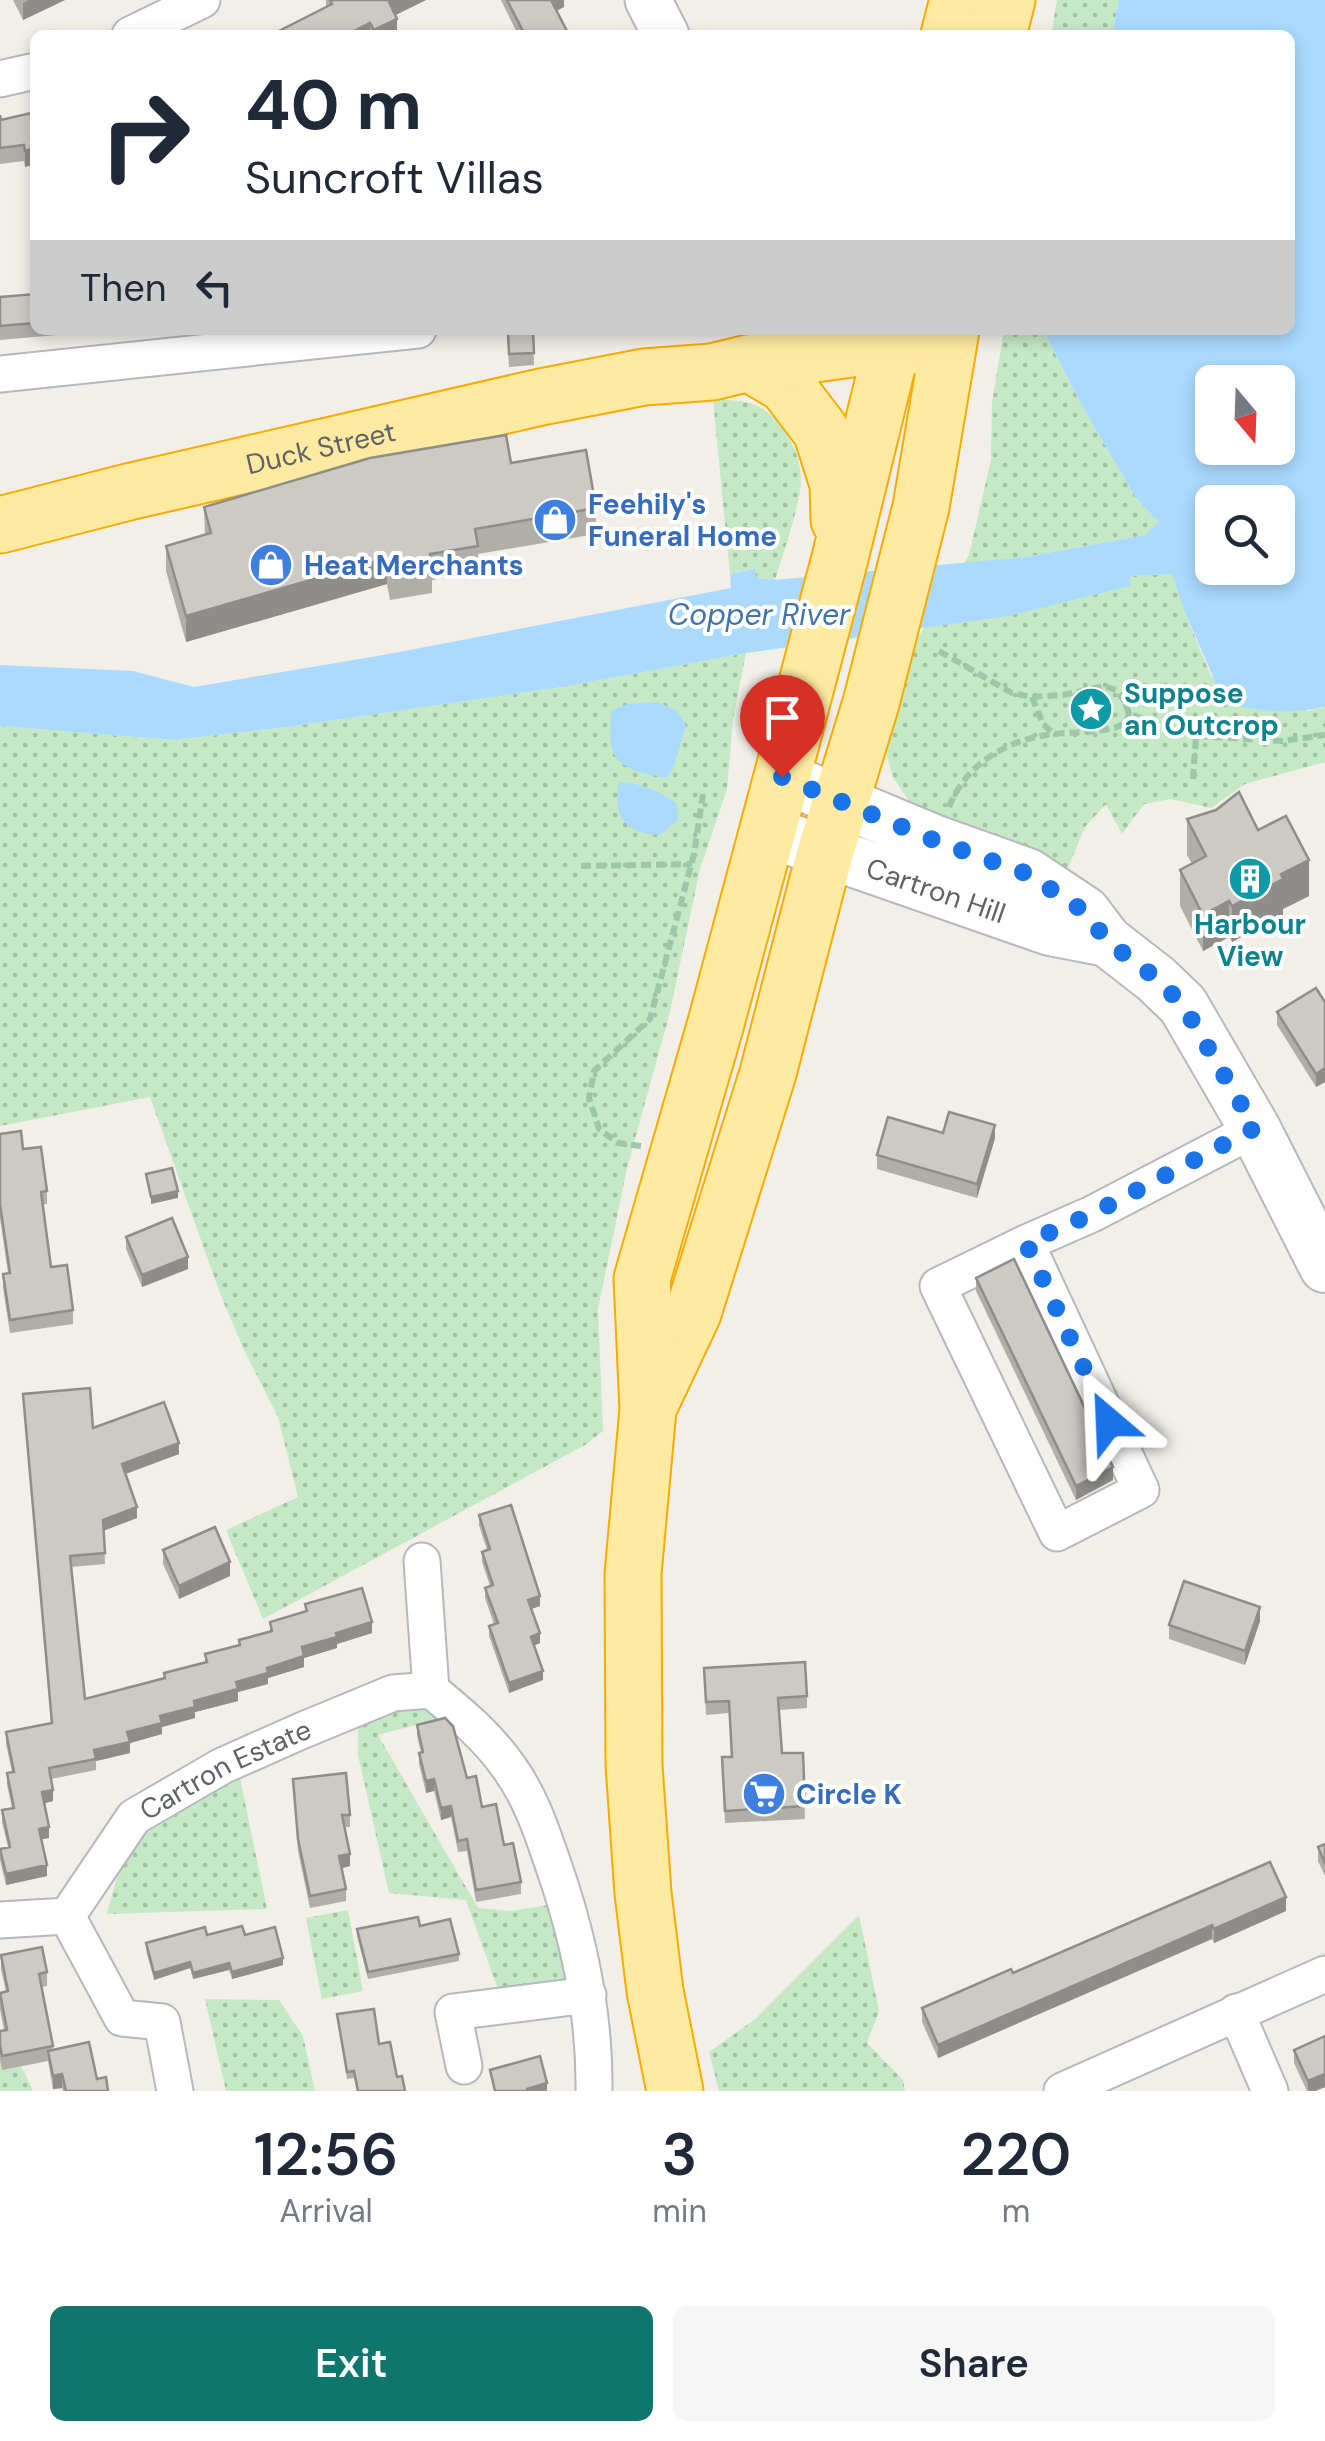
<!DOCTYPE html>
<style>
:root{--surface:#fff;--page:#f6f6f7;--text:#1f2937;--muted:#747a83;--accent:#0f766e}
body{margin:0;font-family:"DM Sans",sans-serif;background:var(--page);color:var(--text);height:100vh;display:flex;flex-direction:column;font-size:38px;white-space:nowrap}
*{box-sizing:border-box;margin:0}
p{font-size:32px;color:var(--muted)}
.icon{flex:none;width:55px;height:55px;fill:none;stroke:currentColor;stroke-width:2;stroke-linecap:round;stroke-linejoin:round}
.map{position:relative;height:2091px;overflow:hidden}
.details{display:flex;flex-direction:column;background:var(--surface);flex:1}
.details>*{flex:none}
.top-card{position:absolute;left:30px;top:30px;width:1265px;height:305px;border-radius:15px;box-shadow:0 5px 15px #0003;background:#fff;color:var(--text);overflow:hidden}
.needle{width:65px;rotate:161deg}
.tools{position:absolute;left:1195px;top:365px;display:grid;gap:20px}
.tools a{display:grid;place-items:center;width:100px;height:100px;border-radius:15px;background:var(--surface);box-shadow:0 5px 15px #0003;font-size:50px}
.pin{position:absolute;display:grid;place-items:center;width:85px;height:85px;color:#fff;margin:-102px -42px;border-radius:50% 50% 50% 0;rotate:-45deg;box-shadow:0 0 10px #0007}
.pin .icon{rotate:45deg}
.me{position:absolute;width:110px;margin:-55px;rotate:334deg;stroke-linejoin:round;filter:drop-shadow(0 0 8px #0008)}
.turn{display:flex;align-items:center;gap:35px;height:210px;padding:0 50px;font-size:45px}
.turn .icon{width:130px;height:130px;stroke-width:2.5}
.turn b{display:block;font-size:70px;line-height:85px}
.then{display:flex;align-items:center;height:95px;padding:0 50px;background:#0003;gap:20px;font-size:38px}
.eta{display:flex;justify-content:space-evenly;align-items:center;height:170px;text-align:center}
.eta b{font-size:60px;font-weight:600;line-height:70px}
.button{display:flex;gap:20px;margin-top:auto;padding:20px 50px}
.button a{flex:1;height:115px;border-radius:15px;background:var(--accent);color:#fff;font-size:40px;font-weight:600;line-height:115px;text-align:center}
.button a+a{background:var(--page);color:var(--text)}
.map>svg:first-child{display:block}
</style>
<div class="map">
<svg width="1325" height="2091" viewBox="0 0 1325 2091">
<defs>
<pattern id="grass-dots" width="8" height="8" patternUnits="userSpaceOnUse" patternTransform="scale(2.5)"><rect width="8" height="8" fill="#c5e8c5"/><path d="M2 2h.1M6 6h.1" fill="none" stroke="#a3c0a4" stroke-width="1.8" stroke-linecap="round"/></pattern>
</defs>
<rect width="100%" height="100%" fill="#f1efe8"/>
<g fill="url(#grass-dots)">
<polygon points="1057,0 1119,0 1112,35 1051,35"/>
<polygon points="1004,330 1043,330 1086,413 1136,498 1160,523 1145,535 1026,557 998,560 1008,615 1130,586 1131,576 1174,574 1183,608 1211,676 1308,711 1325,706 1325,762 1245,784 1211,808 1171,799 1144,804 1122,834 1106,804 1085,827 1068,868 1041,867 913,807 893,777 886,751 890,715 905,659 969,555 991,460 992,402"/>
<path d="M713,399C726,400 741,400 753,404C781,415 801,450 801,480C800,507 783,553 775,580L756,578L754,568L730,575Z"/>
<polygon points="746,653 733,719 727,789 700,869 669,1016 627,1168 598,1309 603,1431 585,1445 263,1619 226,1530 298,1497 278,1417 245,1352 221,1296 150,1097 0,1126 0,726 174,740 287,727 562,687"/>
<polygon points="413,1703 427,1709 437,1719 378,1735 478,1908 511,1911 550,1905 569,1969 566,1984 499,1992 466,1900 389,1893 358,1755 358,1731 361,1715"/>
<path d="M240,1778L267,1909L107,1914C111,1899 115,1882 121,1868C144,1820 193,1796 240,1778Z"/>
<polygon points="348,1910 363,1991 322,1999 306,1918"/>
<polygon points="859,1915 879,2011 867,2043 903,2080 905,2091 719,2091 709,2052 754,2020"/>
<polygon points="205,1999 279,2000 303,2036 315,2091 226,2091"/>
<polygon points="7,2036 33,2091 0,2091 0,2038"/>
</g>
<g fill="#aadaff" fill-rule="evenodd">
<path d="M1119,0H1325V706C1292,716 1258,710 1225,704L1183,608L1173,574L1131,576L1130,586L1008,616L746,653L562,687L287,727L174,740L0,726V665L133,671L194,687L389,654L731,588L730,575L755,568L756,578L775,580L1026,557L1145,535L1159,522L1136,498L1086,413L1043,330H1290V35H1112ZM1212,382H1278V448H1212ZM1212,502H1278V568H1212Z"/>
<path d="M658,702L677,711L686,725L674,766L667,778C618,769 605,763 612,710L627,704Z"/>
<path d="M619,782C640,783 661,791 677,804L678,820L660,835C625,833 612,817 619,782Z"/>
</g>
<g fill="none" stroke-linecap="round" stroke-linejoin="round">
<g stroke="#b5b8bc" stroke-width="39">
<g id="minor">
<polyline points="130,35 202,0"/>
<polyline points="0,79 35,71"/>
<polyline points="0,374 418,330"/>
<polyline points="1026,1243 938,1286 1057,1533 1141,1490 1026,1243 1092,1214 1255,1129"/>
<polyline points="422,1561 431,1690"/>
<polyline points="67,1916 122,2018 162,2022 175,2091"/>
<path id="s1" d="M0,1920L67,1916L134,1817L222,1766L301,1731L393,1693L431,1690C460,1714 487,1736 508,1766C530,1796 541,1829 553,1864C579,1938 595,2013 594,2091"/>
<polyline points="1236,2012 1270,2091"/>
<polyline points="464,2066 453,2012 588,1995"/>
<polyline points="1062,2091 1325,1974"/>
</g>
</g>
<g stroke="#b5b8bc" stroke-width="49">
<polyline id="tertiary" points="648,0 666,35"/>
</g>
<g stroke="#b6babf" stroke-width="54">
<g id="secondary">
<polyline points="782,777 936,841 1028,874 1085,912 1107,941 1156,979 1183,1005 1255,1129 1325,1267"/>
<path id="s2" d="M766,831L1050,930L1107,941"/>
</g>
</g>
<g stroke="#f9ab00" stroke-width="59">
<g id="trunk">
<polyline points="949,35 958,0"/>
<polyline points="998,35 1007,0"/>
<polyline points="749,363 786,385 821,431 838,484 839,520"/>
<path id="s3" d="M0,525L128,492L541,397L644,377L712,372L749,363L895,343L926,347"/>
<polyline points="651,1402 693,1313 768,1073 825,853 871,703 921,507 951,330"/>
<polyline points="675,2091 655,1991 643,1893 634,1765 633,1574 648,1409 642,1279 716,1023 782,777 840,558 896,330"/>
</g>
</g>
<g stroke="#9cc7a9" stroke-width="6" stroke-dasharray="10 5" stroke-linecap="butt">
<polyline points="939,651 1012,693 1032,697 1063,695 1104,686 1116,690 1125,702 1129,714 1196,736"/>
<polyline points="1032,697 1043,724 1053,733"/>
<polyline points="1193,779 1196,736 1282,741 1325,735"/>
<path d="M949,807C966,763 1010,738 1055,734C1080,731 1103,734 1126,723L1129,714"/>
<polyline points="581,866 692,864"/>
<polyline points="641,1146 618,1143 599,1129 589,1098 594,1071 650,1019 694,854 703,794"/>
</g>
<use href="#minor" stroke="#fff" stroke-width="35"/>
<use href="#tertiary" stroke="#fff" stroke-width="45"/>
<use href="#secondary" stroke="#fff" stroke-width="50"/>
<use href="#trunk" stroke="#feeaa1" stroke-width="55"/>
</g>
<g fill="#afaea9">
<polygon points="13,0 65,0 23,20"/>
<polygon points="326,0 426,0 396,15 397,35 271,35 326,7"/>
<polygon points="501,0 564,0 564,7 557,11 569,35 518,35"/>
<polygon points="35,112 35,164 25,167 24,161 0,164 0,115 1,120"/>
<polygon points="35,294 35,330 114,330 0,340 0,297"/>
<polygon points="507,330 533,330 534,365 509,367"/>
<polygon points="511,463 596,508 596,534 478,554 478,572 432,580 432,593 390,600 387,584 186,642 166,571 166,546 205,535 204,507"/>
<polygon points="1187,819 1258,830 1309,896 1283,909 1283,915 1232,942 1229,937 1203,951 1180,906 1180,870 1192,864 1187,855"/>
<polygon points="1325,1002 1325,1082 1316,1087 1277,1025 1277,1012"/>
<polygon points="943,1133 995,1138 977,1198 877,1169 877,1155"/>
<polygon points="0,1134 23,1149 47,1191 47,1204 42,1205 51,1267 73,1310 73,1324 10,1333 3,1288 3,1274 8,1273 0,1218"/>
<polygon points="126,1237 188,1269 142,1287 126,1249"/>
<polygon points="976,1278 1113,1480 1076,1500 976,1291"/>
<polygon points="23,1394 93,1428 179,1454 126,1474 137,1518 104,1530 105,1564 71,1567 85,1699 164,1678 164,1673 205,1663 205,1654 239,1645 239,1640 270,1632 270,1622 305,1612 305,1604 372,1633 337,1644 337,1648 304,1658 304,1667 268,1678 268,1684 238,1692 238,1701 195,1712 195,1718 162,1727 162,1734 130,1743 130,1753 96,1761 96,1770 51,1779 53,1801 44,1803 49,1838 41,1839 47,1876 6,1885 0,1860 0,1849 8,1847 2,1822 2,1810 12,1808 7,1785 7,1773 12,1772 6,1744 6,1732 51,1723"/>
<polygon points="479,1515 540,1606 531,1609 540,1643 534,1645 543,1680 509,1693 489,1636 489,1626 494,1624 485,1598 485,1588 490,1586 482,1562 482,1552 487,1550 479,1525"/>
<polygon points="163,1550 230,1576 179,1599 163,1564"/>
<polygon points="1260,1621 1245,1665 1169,1639 1169,1625"/>
<polygon points="704,1680 807,1696 807,1708 779,1710 782,1753 803,1753 805,1819 725,1823 722,1757 732,1757 729,1713 706,1715"/>
<polygon points="417,1725 467,1778 504,1845 521,1882 521,1894 476,1902 467,1851 458,1852 451,1817 441,1820 434,1791 426,1793 419,1764 419,1753 421,1752 417,1736"/>
<polygon points="293,1779 350,1815 350,1827 345,1827 350,1866 341,1868 346,1889 346,1901 310,1908 298,1851"/>
<polygon points="1325,1844 1325,1876 1318,1861 1318,1847"/>
<polygon points="1270,1862 1286,1911 1214,1943 1212,1939 938,2058 922,2022 922,2008 1013,1973"/>
<polygon points="420,1926 459,1954 459,1961 368,1979 357,1936 357,1929"/>
<polygon points="207,1935 245,1935 283,1965 232,1979 229,1970 193,1979 190,1968 154,1980 146,1950 146,1943"/>
<polygon points="1,1955 47,1972 47,1986 41,1987 53,2050 97,2079 108,2091 63,2091 62,2088 53,2089 48,2061 2,2070 0,2059 0,2031 4,2030 0,2009 0,1993 6,1992 1,1969"/>
<polygon points="337,2014 379,2044 405,2091 357,2091 354,2078 347,2079"/>
<polygon points="1294,2050 1325,2087 1315,2091 1307,2091 1294,2063"/>
</g>
<g fill="#8f8d8a">
<polygon points="29,0 65,0 23,20 23,3"/>
<polygon points="393,0 426,0 389,18 389,2"/>
<polygon points="551,0 564,0 564,7 551,13"/>
<polygon points="397,19 397,35 374,35 374,30"/>
<polygon points="370,23 370,35 346,35"/>
<polygon points="35,148 35,164 25,167 25,151"/>
<polygon points="387,558 387,584 186,642 186,616"/>
<polygon points="1309,860 1309,896 1283,909 1283,915 1232,942 1232,906 1281,874"/>
<polygon points="1229,901 1229,937 1203,951 1203,915"/>
<polygon points="1325,1068 1325,1082 1316,1087 1316,1074"/>
<polygon points="995,1125 995,1138 977,1198 977,1184"/>
<polygon points="178,1191 178,1198 151,1204 151,1197"/>
<polygon points="188,1257 188,1269 142,1287 142,1275"/>
<polygon points="179,1443 179,1454 122,1475 122,1464"/>
<polygon points="1113,1467 1113,1480 1076,1500 1076,1486"/>
<polygon points="137,1507 137,1518 103,1531 103,1520"/>
<polygon points="230,1562 230,1576 179,1599 179,1586"/>
<polygon points="540,1596 540,1606 528,1610 528,1600"/>
<polygon points="1260,1607 1260,1621 1245,1665 1245,1651"/>
<polygon points="372,1622 372,1633 337,1644 337,1648 304,1658 304,1667 268,1678 268,1684 238,1692 238,1701 195,1712 195,1718 162,1727 162,1734 130,1743 130,1753 96,1761 94,1750 127,1732 267,1668 302,1647 336,1633"/>
<polygon points="540,1633 540,1643 531,1647 531,1637"/>
<polygon points="543,1671 543,1680 509,1693 509,1683"/>
<polygon points="434,1779 434,1791 426,1793 426,1781"/>
<polygon points="53,1790 53,1801 42,1804 42,1792"/>
<polygon points="451,1806 451,1817 441,1820 441,1808"/>
<polygon points="49,1827 49,1838 39,1840 39,1829"/>
<polygon points="350,1854 350,1866 339,1869 339,1856"/>
<polygon points="47,1865 47,1876 6,1885 6,1874"/>
<polygon points="1286,1897 1286,1911 1214,1943 1214,1929"/>
<polygon points="1212,1925 1212,1939 938,2058 938,2045"/>
<polygon points="283,1958 283,1965 232,1979 232,1972"/>
<polygon points="190,1962 190,1968 154,1980 154,1973"/>
<polygon points="229,1963 229,1970 193,1979 193,1973"/>
<polygon points="62,2074 62,2088 53,2089 53,2076"/>
<polygon points="1325,2074 1325,2087 1315,2091 1308,2091 1308,2081"/>
<polygon points="547,2083 547,2091 527,2091 527,2089"/>
</g>
<g fill="#cccac5" stroke="#8f8d8a" stroke-width="2.5">
<polygon points="330,0 393,0 389,2 397,19 374,30 370,23 346,35 271,35 332,4"/>
<polygon points="507,0 551,0 569,35 525,35"/>
<polygon points="35,112 35,148 25,151 24,145 0,148 0,115 1,120"/>
<polygon points="35,294 35,323 0,326 0,297"/>
<polygon points="508,330 533,330 534,353 509,354"/>
<polygon points="506,435 511,463 586,450 596,508 475,529 478,546 430,554 432,567 390,574 387,558 186,616 166,546 211,533 204,507 370,458"/>
<polygon points="1239,792 1258,830 1286,816 1309,860 1281,874 1283,879 1232,906 1229,901 1203,915 1180,870 1206,856 1187,819 1216,810"/>
<polygon points="1316,988 1325,1002 1325,1068 1316,1074 1277,1012"/>
<polygon points="949,1112 995,1125 977,1184 877,1155 888,1117 943,1133"/>
<polygon points="21,1131 23,1149 41,1147 47,1191 41,1192 51,1267 67,1265 73,1310 10,1320 3,1274 10,1273 0,1204 0,1134"/>
<polygon points="172,1168 178,1191 151,1197 146,1174"/>
<polygon points="172,1218 188,1257 142,1275 126,1237"/>
<polygon points="1014,1259 1113,1467 1076,1486 976,1278"/>
<polygon points="90,1388 93,1428 164,1402 179,1443 122,1464 137,1507 103,1520 105,1553 70,1556 85,1699 165,1678 164,1673 207,1662 205,1654 240,1645 239,1640 272,1631 270,1622 307,1611 305,1604 362,1588 372,1622 336,1633 337,1637 302,1647 304,1656 267,1668 268,1673 236,1682 238,1689 194,1701 195,1707 160,1716 162,1723 127,1732 130,1742 94,1750 96,1759 49,1768 53,1790 42,1792 49,1827 39,1829 47,1865 6,1874 0,1849 10,1847 2,1810 14,1808 7,1773 14,1772 6,1732 52,1723 23,1394"/>
<polygon points="511,1505 540,1596 528,1600 540,1633 531,1637 543,1671 509,1683 489,1626 498,1623 485,1588 493,1585 482,1552 490,1549 479,1515"/>
<polygon points="215,1527 230,1562 179,1586 163,1550"/>
<polygon points="1184,1581 1260,1607 1245,1651 1169,1625"/>
<polygon points="805,1662 807,1696 778,1698 782,1753 803,1753 805,1806 725,1811 722,1757 732,1757 729,1701 706,1702 704,1668"/>
<polygon points="445,1718 453,1726 467,1778 476,1776 482,1807 496,1804 504,1845 513,1843 521,1882 476,1890 467,1839 458,1841 451,1806 441,1808 434,1779 426,1781 419,1753 423,1752 417,1725"/>
<polygon points="346,1773 350,1815 342,1815 350,1854 339,1856 346,1889 310,1896 298,1839 293,1779"/>
<polygon points="1325,1844 1325,1863 1318,1847"/>
<polygon points="1270,1862 1286,1897 1214,1929 1212,1925 938,2045 922,2008 1011,1969 1013,1973"/>
<polygon points="418,1917 420,1926 450,1919 459,1954 368,1972 357,1929"/>
<polygon points="242,1926 245,1935 275,1927 283,1958 232,1972 229,1963 193,1973 190,1962 154,1973 146,1943 205,1927 207,1935"/>
<polygon points="42,1947 47,1972 39,1974 53,2046 2,2056 0,2045 0,2031 7,2030 0,1993 8,1991 1,1955"/>
<polygon points="374,2009 379,2044 390,2042 397,2077 402,2076 405,2091 358,2091 354,2071 347,2072 337,2014"/>
<polygon points="1325,2036 1325,2074 1308,2081 1294,2050"/>
<polygon points="89,2042 97,2079 106,2077 108,2091 66,2091 62,2074 53,2076 48,2051"/>
<polygon points="540,2056 547,2083 527,2089 527,2091 495,2091 490,2070"/>
</g>
<g fill="none" stroke-linecap="round" stroke-linejoin="round">
<polyline stroke="#1a73e8" stroke-width="18" stroke-dasharray="0 32.4" points="782,777 936,841 1028,874 1085,912 1107,941 1156,978 1183,1005 1255,1128 1092,1214 1026,1243 1109,1422"/>
</g>
<defs>
<g id="shop-disc" transform="scale(2.25)"><circle r="9.5" fill="#3f7fe0" stroke="#fff"/><path d="M-5-2.5h2.3a2.7 3.5 0 0 1 5.4 0H5L5.5 6h-11ZM-1.5-2.5h3a1.5 2.3 0 0 0-3 0Z" fill="#fff"/></g>
<g id="sight-disc" transform="scale(2.25)"><circle r="9.5" fill="#0f9aa8" stroke="#fff"/><path d="M0-6L1.8-2.2L6-1.7L2.9 1.2L3.7 5.4L0 3.3L-3.7 5.4L-2.9 1.2L-6-1.7L-1.8-2.2Z" fill="#fff"/></g>
<g id="building-disc" transform="scale(2.25)"><circle r="9.5" fill="#0f9aa8" stroke="#fff"/><path d="M-4-6H4V6H1V3H-1V6H-4ZM-2.5-4.3h1.7v1.8h-1.7ZM.8-4.3h1.7v1.8H.8ZM-2.5-1h1.7V.8h-1.7ZM.8-1h1.7V.8H.8Z" fill="#fff"/></g>
<g id="supermarket-disc" transform="scale(2.25)"><circle r="9.5" fill="#3f7fe0" stroke="#fff"/><path d="M-6-5.5h2.5l.6 2H6L4.5 2H-2.5L-4.4-4H-6ZM-1.5 3.2a1.3 1.3 0 1 0 .1 0ZM3 3.2a1.3 1.3 0 1 0 .1 0Z" fill="#fff"/></g>
</defs>
<g fill-rule="evenodd">
<use href="#shop-disc" x="555" y="520"/>
<use href="#shop-disc" x="271" y="565"/>
<use href="#sight-disc" x="1091" y="709"/>
<use href="#building-disc" x="1250" y="879"/>
<use href="#supermarket-disc" x="764" y="1794"/>
</g>
<g text-anchor="middle" stroke-width="8" stroke-linejoin="round" paint-order="stroke">
<g font-size="28" fill="#5f6368" stroke="#fff">
<text dy="10" stroke="none"><textPath href="#s3" startOffset="330">Duck Street</textPath></text>
<text dy="10" stroke="none"><textPath href="#s2" startOffset="180">Cartron Hill</textPath></text>
<text dy="10" stroke="none"><textPath href="#s1" startOffset="290">Cartron Estate</textPath></text>
</g>
<g font-size="28" font-weight="bold" fill="#366cbe" stroke="#fff" text-anchor="start">
<text x="588" y="514">Feehily's<tspan x="588" dy="32">Funeral Home</tspan></text>
<text x="304" y="575">Heat Merchants</text>
<text x="796" y="1804">Circle K</text>
</g>
<g font-size="28" font-weight="bold" fill="#0d838f" stroke="#fff" text-anchor="start">
<text x="1124" y="703">Suppose<tspan x="1124" dy="32">an Outcrop</tspan></text>
<text x="1250" y="934" text-anchor="middle">Harbour<tspan x="1250" dy="32">View</tspan></text>
</g>
<g font-size="30" font-style="italic" fill="#4174aa" stroke="#fff">
<text x="759" y="625">Copper River</text>
</g>
</g>
</svg>
<div class="tools">
<a><svg class="needle" viewBox="-14 -14 28 28"><path d="M0-13l5 13h-10z" fill="#e53935"/><path d="M0 13l5-13h-10z" fill="#747a83"/></svg></a>
<a><svg class="icon" aria-label="search" viewBox="0 0 24 24"><circle cx="10" cy="10" r="6"/><path d="M15 15l6 6"/></svg></a>
</div>
<div class="pin" style="left:782px;top:777px;background:#d93025"><svg class="icon" aria-label="arrive" viewBox="0 0 24 24"><path d="M6 21V4h12l-3 4 3 4H6"/></svg></div>
<svg class="me" style="left:1109px;top:1422px" viewBox="-20 -20 40 40"><path d="M0-17L14 15 0 8-14 15z" fill="#1a73e8" stroke="#fff" stroke-width="4"/></svg>
<div class="top-card">
<div class="turn"><svg class="icon" aria-label="right" viewBox="0 0 24 24"><path d="M7 20v-9h11M14 6l5 5-5 5"/></svg><div><b>40 m</b>Suncroft Villas</div></div>
<div class="then">Then<svg class="icon" aria-label="left" viewBox="0 0 24 24"><path d="M17 20v-9H6M10 6l-5 5 5 5"/></svg></div>
</div>
</div>
<section class="details">
<div class="eta">
<div><b>12:56</b><p>Arrival</p></div>
<div><b>3</b><p>min</p></div>
<div><b>220</b><p>m</p></div>
</div>
<div class="button"><a>Exit</a><a>Share</a></div>
</section>
